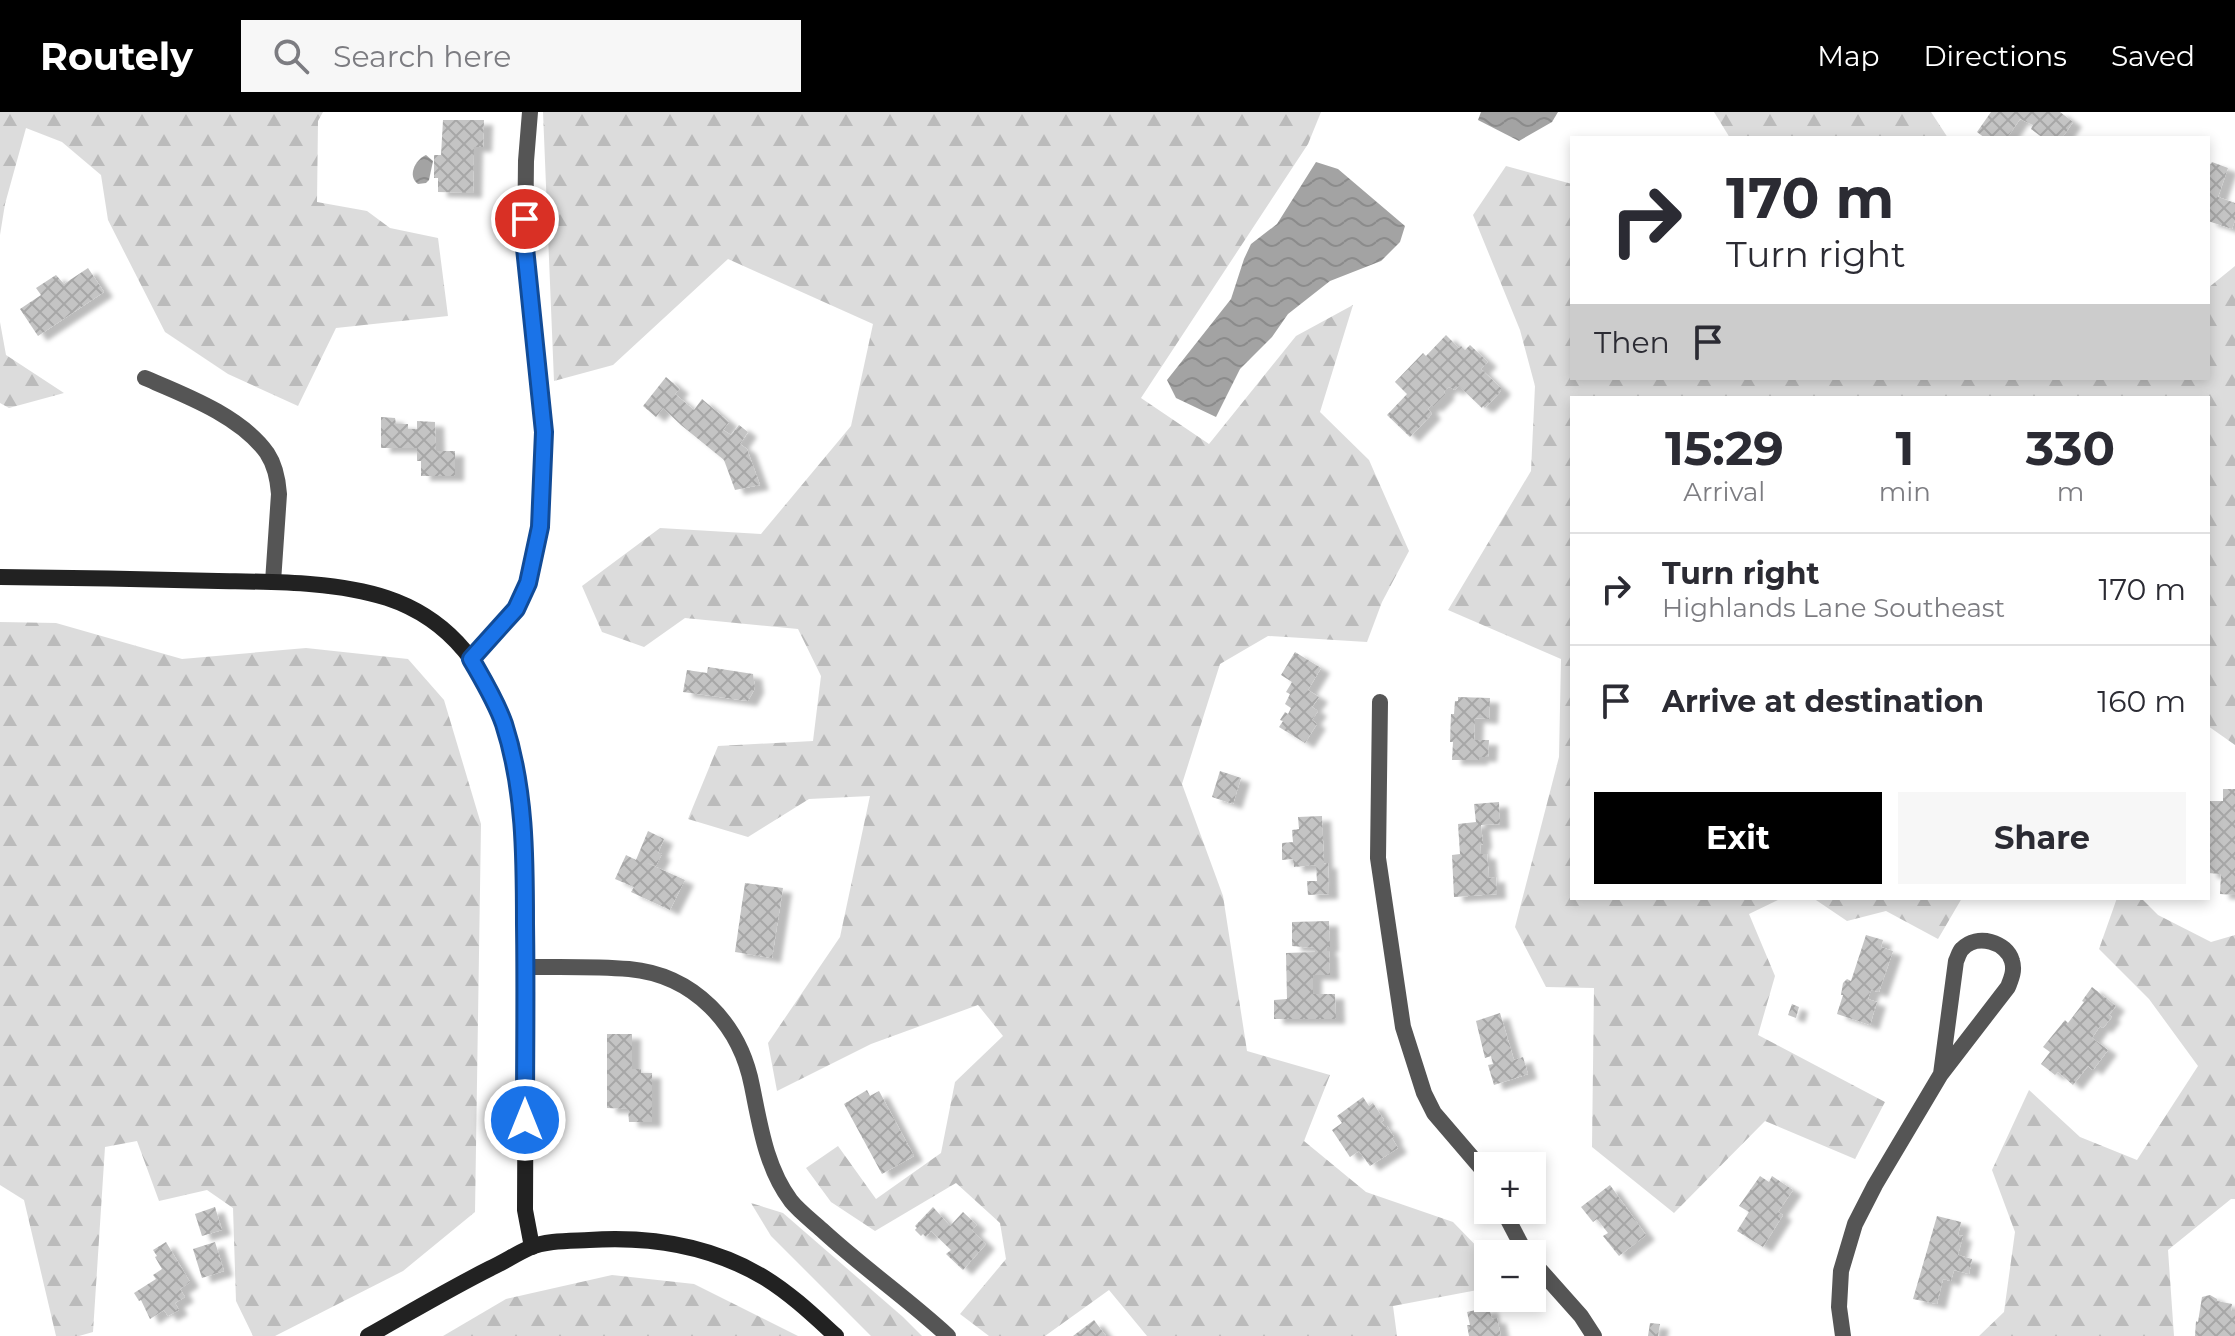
<!DOCTYPE html>
<meta charset="utf-8">
<style>
:root{--surface:#fff;--page:#f7f7f7;--text:#2b2b33;--muted:#7c7c81;--line:#e1e1e2;--accent:#000}
body{margin:0;font-family:Montserrat,sans-serif;background:var(--page);color:var(--text);height:100vh;display:flex;flex-direction:column;font-size:30px;white-space:nowrap}
*{box-sizing:border-box;margin:0}
p{font-size:26px;color:var(--muted)}
.icon{flex:none;width:44px;height:44px;fill:none;stroke:currentColor;stroke-width:2;stroke-linecap:round;stroke-linejoin:round}
.map{position:relative;flex:1;overflow:hidden}
.panel{position:absolute;left:1570px;top:284px;width:640px;height:504px;display:flex;flex-direction:column;background:var(--surface);border-radius:0px;box-shadow:0 4px 12px #0003}
.panel>*{flex:none}
.guide{position:absolute;left:1570px;top:24px;width:640px;height:244px;border-radius:0px;box-shadow:0 4px 12px #0003;background:#fff;color:var(--text);overflow:hidden}
.buttons{position:absolute;left:1474px;top:1040px;display:grid;gap:16px}
.buttons a{display:grid;place-items:center;width:72px;height:72px;border-radius:0px;background:var(--surface);box-shadow:0 4px 12px #0003;font-size:40px}
.pin{position:absolute;display:grid;place-items:center;width:68px;height:68px;color:#fff;margin:-34px;border:4px solid #fff;border-radius:50%;box-shadow:0 2px 8px #0007}
.me{position:absolute;width:88px;margin:-44px;rotate:0deg;stroke-linejoin:round;filter:drop-shadow(0 0 6px #0008)}
.turn{display:flex;align-items:center;gap:28px;height:168px;padding:0 24px;font-size:36px}
.turn .icon{width:104px;height:104px;stroke-width:2.5}
.turn b{display:block;font-size:56px;line-height:68px}
.then{display:flex;align-items:center;height:76px;padding:0 24px;background:#0003;gap:16px;font-size:30px}
.eta{display:flex;justify-content:space-evenly;align-items:center;height:136px;text-align:center}
.eta b{font-size:48px;font-weight:700;line-height:56px}
.action{display:flex;gap:16px;margin-top:auto;padding:16px 24px}
.action a{flex:1;height:92px;border-radius:0px;background:var(--accent);color:#fff;font-size:32px;font-weight:700;line-height:92px;text-align:center}
.action a+a{background:var(--page);color:var(--text)}
ul{padding:0;list-style:none}
li{display:flex;align-items:center;gap:24px;height:112px;padding:0 24px;border-top:2px solid var(--line)}
li div{flex:1}
li b{display:block;font-size:30px}
li em{font-style:normal}
header{display:flex;align-items:center;gap:48px;box-sizing:border-box;height:112px;padding:0 40px;background:var(--accent);color:#fff}
header strong{font-size:38px}
nav{display:flex;gap:44px;margin-inline-start:auto;font-size:28px}
.search{width:560px;height:72px;background:var(--page);display:flex;align-items:center;gap:20px;box-sizing:border-box;padding:0 28px;border-radius:0px;color:var(--muted);font-size:30px}
.map>svg:first-child{display:block}
</style>
<header>
<strong>Routely</strong>
<div class="search"><svg class="icon" aria-label="search" viewBox="0 0 24 24"><circle cx="10" cy="10" r="6"/><path d="M15 15l6 6"/></svg>Search here</div>
<nav><a>Map</a><a>Directions</a><a>Saved</a></nav>
</header>
<div class="map">
<svg width="2235" height="1224" viewBox="0 0 2235 1224">
<defs>
<pattern id="forest-firs" width="22" height="20" patternUnits="userSpaceOnUse" patternTransform="scale(2)"><rect width="22" height="20" fill="#dcdcdc"/><path d="M5 1l3.5 6h-7zM16 11l3.5 6h-7z" fill="#bbb"/></pattern>
<pattern id="water-waves" width="16" height="10" patternUnits="userSpaceOnUse" patternTransform="scale(2)"><rect width="16" height="10" fill="#a3a3a3"/><path d="M0 5q4-4 8 0t8 0" fill="none" stroke="#8b8b8b"/></pattern>
<pattern id="building-cross-hatch" width="8" height="8" patternUnits="userSpaceOnUse" patternTransform="scale(2)"><rect width="8" height="8" fill="#c4c4c4"/><path d="M0 0l8 8M0 8l8-8" fill="none" stroke="#a7a7a7"/></pattern>
<filter id="shadow"><feDropShadow dx="9" dy="5" stdDeviation="2" flood-color="#0004"/></filter>
</defs>
<rect width="100%" height="100%" fill="#fff"/>
<g fill="url(#forest-firs)">
<polygon points="0,0 323,0 318,9 317,90 367,99 390,116 438,126 448,204 336,216 298,294 228,262 165,220 108,108 101,63 62,30 26,16 5,92 0,123"/>
<polygon points="543,0 1321,0 1308,32 1141,286 1209,332 1296,224 1353,193 1320,300 1369,348 1409,439 1382,490 1367,530 1268,524 1220,552 1182,672 1223,784 1247,939 1330,963 1304,1029 1366,1080 1453,1110 1488,1146 1488,1176 1393,1194 1397,1224 1147,1224 1109,1178 1045,1224 989,1224 960,1202 1006,1147 1000,1111 956,1071 875,1119 831,1090 806,1056 838,1034 876,1087 941,1041 955,970 1003,924 978,893 871,932 777,979 768,931 840,825 870,684 809,687 748,725 688,707 718,634 813,629 821,564 798,517 685,506 644,535 602,520 582,474 660,416 761,422 851,314 873,212 728,147 613,253 554,269"/>
<polygon points="1714,0 1931,0 1948,26 1730,26"/>
<polygon points="1506,54 1572,72 1572,266 2208,266 2208,176 2235,154 2235,633 2208,614 2208,286 1572,286 1572,786 1782,786 1749,802 1775,864 1758,923 1885,990 1855,1047 1765,1009 1674,1101 1592,1035 1594,876 1546,875 1515,815 1559,645 1561,547 1448,498 1531,359 1535,274 1520,218 1473,103"/>
<polygon points="0,210 6,243 64,281 9,296 0,291"/>
<polygon points="0,510 56,511 182,547 306,536 408,547 444,588 481,712 475,1100 403,1159 275,1224 253,1224 236,1189 233,1096 207,1078 159,1089 137,1029 105,1035 93,1220 79,1224 56,1224 24,1088 0,1073"/>
<polygon points="1813,786 1962,786 1938,827 1886,799 1847,809"/>
<polygon points="2117,786 2141,786 2158,803 2211,830 2235,823 2235,1087 2231,1087 2168,1138 2174,1224 1979,1224 2004,1200 2015,1120 1992,1058 2029,978 2080,1025 2137,1048 2198,954 2149,887 2099,837"/>
<polygon points="751,1091 783,1101 903,1205 922,1224 871,1224 771,1124"/>
<polygon points="612,1163 694,1172 798,1224 443,1224 506,1187"/>
</g>
<g fill="url(#water-waves)">
<polygon points="1481,0 1558,0 1552,10 1519,29 1478,8"/>
<path d="M426,43L433,49L429,68L426,71L418,72C407,64 415,48 426,43Z"/>
<polygon points="1316,50 1338,57 1405,114 1400,130 1381,149 1330,169 1288,202 1272,225 1240,257 1216,305 1176,286 1167,268 1231,187 1244,147 1251,132 1277,112"/>
</g>
<g fill="url(#building-cross-hatch)" filter="url(#shadow)">
<polygon points="1991,0 2060,0 2073,10 2062,26 2043,26 2031,17 2033,13 2020,7 2007,26 1985,26 1977,20"/>
<polygon points="443,8 484,8 483,35 474,35 473,81 438,80 438,66 434,66 434,43 441,43"/>
<polygon points="2212,50 2228,56 2218,85 2235,91 2235,108 2232,117 2208,109 2208,51 2211,52"/>
<polygon points="88,156 104,180 38,224 20,197 41,183 36,176 56,163 64,172"/>
<polygon points="1446,223 1459,236 1461,234 1465,238 1470,233 1488,250 1481,257 1501,276 1501,279 1485,296 1483,294 1482,296 1459,274 1455,278 1449,275 1444,280 1446,282 1433,295 1431,293 1428,297 1432,302 1410,325 1387,303 1407,282 1395,270 1423,241 1426,244"/>
<polygon points="666,265 680,277 675,282 694,298 702,287 729,310 723,318 731,323 739,313 748,320 740,332 747,337 760,373 735,378 724,348 681,313 663,296 656,305 643,294"/>
<polygon points="381,305 395,306 396,312 408,312 408,317 417,317 417,309 435,310 436,339 455,339 455,364 421,364 421,349 417,349 417,336 381,336"/>
<polygon points="1295,540 1321,556 1308,578 1319,585 1312,595 1318,599 1312,608 1317,612 1305,631 1279,615 1283,609 1280,608 1285,600 1288,602 1291,596 1285,592 1290,582 1286,580 1292,570 1281,563"/>
<polygon points="708,555 753,562 755,576 748,589 683,580 687,558 707,561"/>
<polygon points="1458,585 1490,586 1489,607 1475,606 1474,628 1489,628 1488,645 1479,645 1479,648 1452,648 1453,630 1450,630 1451,602 1454,602 1455,589 1458,589"/>
<polygon points="1220,659 1241,666 1233,692 1212,685"/>
<polygon points="2223,677 2235,677 2235,783 2220,782 2221,762 2208,761 2209,689 2223,689"/>
<polygon points="1499,690 1500,712 1481,713 1483,732 1480,733 1481,742 1487,742 1489,766 1496,765 1497,782 1454,785 1452,743 1460,742 1458,712 1476,710 1474,692"/>
<polygon points="1322,704 1324,752 1328,751 1329,782 1308,783 1307,769 1317,769 1316,753 1294,755 1293,747 1282,748 1282,731 1293,730 1292,718 1299,717 1298,705"/>
<polygon points="648,719 664,727 658,741 662,742 656,754 647,751 685,768 670,798 631,780 634,775 615,767 626,743 636,748"/>
<polygon points="745,771 783,776 772,846 735,840"/>
<polygon points="1329,809 1330,835 1327,835 1327,839 1329,839 1330,863 1313,863 1313,882 1335,882 1336,907 1274,907 1274,888 1287,887 1286,841 1315,840 1315,836 1292,834 1292,810"/>
<polygon points="1866,823 1883,828 1881,835 1893,839 1879,880 1871,878 1868,887 1877,890 1870,913 1837,902 1843,883 1841,883 1843,871 1847,867 1851,869"/>
<polygon points="2092,875 2116,894 2109,903 2112,905 2103,916 2100,914 2092,926 2108,938 2093,958 2088,954 2073,973 2058,960 2055,963 2041,952 2050,940 2043,935 2065,908 2068,911 2084,890 2082,889"/>
<polygon points="1792,892 1799,895 1796,906 1788,903"/>
<polygon points="1500,901 1514,948 1523,945 1528,962 1494,973 1488,953 1493,952 1491,944 1485,946 1476,909"/>
<polygon points="607,922 632,922 632,957 641,957 641,961 652,961 652,1010 629,1010 628,997 607,996"/>
<polygon points="867,978 870,984 879,979 914,1044 882,1062 844,992"/>
<polygon points="1363,985 1369,994 1373,991 1384,1008 1381,1010 1385,1015 1387,1014 1394,1025 1392,1026 1398,1036 1370,1054 1359,1039 1350,1045 1332,1018 1342,1011 1337,1004"/>
<polygon points="1760,1064 1769,1070 1772,1064 1793,1078 1778,1100 1783,1103 1763,1135 1737,1119 1749,1100 1739,1094"/>
<polygon points="1610,1073 1646,1123 1619,1144 1603,1124 1608,1121 1597,1107 1593,1110 1581,1095"/>
<polygon points="215,1095 222,1118 202,1124 195,1102"/>
<polygon points="933,1095 950,1114 963,1100 977,1113 972,1118 986,1132 963,1158 946,1142 951,1138 931,1119 926,1125 923,1122 921,1124 915,1118 917,1116 915,1114"/>
<polygon points="1937,1104 1961,1110 1958,1123 1963,1124 1958,1143 1972,1147 1969,1162 1954,1158 1951,1169 1943,1167 1937,1192 1913,1187"/>
<polygon points="166,1130 190,1170 180,1177 185,1185 175,1191 179,1198 168,1204 164,1198 150,1207 141,1188 139,1189 134,1181 156,1167 153,1163 162,1157 155,1145 157,1144 153,1138"/>
<polygon points="215,1130 224,1159 202,1166 193,1137"/>
<polygon points="2210,1183 2217,1187 2217,1189 2232,1192 2231,1199 2235,1199 2235,1224 2195,1224 2196,1209 2198,1210 2202,1185"/>
<polygon points="1489,1195 1492,1207 1497,1206 1501,1224 1469,1224 1467,1213 1470,1213 1467,1200"/>
<polygon points="1094,1208 1106,1224 1073,1224"/>
<polygon points="1650,1211 1660,1212 1658,1224 1648,1224"/>
</g>
<g fill="none" stroke-linecap="round" stroke-linejoin="round">
<g stroke="#555" stroke-width="16">
<path d="M145,266C185,283 241,304 267,341C275,353 278,368 279,382L273,470"/>
<polyline points="471,547 516,497 528,471 540,415 544,320 525,136 526,49 530,0"/>
<polyline points="1380,590 1378,746 1403,915 1424,981 1434,1001 1482,1057 1488,1069"/>
<path d="M526,855C560,855 595,854 629,857C694,863 740,912 752,974C760,1013 766,1056 791,1089C799,1099 812,1109 822,1118C862,1155 908,1187 948,1224"/>
<polyline points="1503,1098 1526,1142"/>
<polyline points="1532,1149 1581,1204 1594,1224"/>
<path d="M1843,1224L1839,1195L1841,1159L1855,1112L1875,1073L1941,962L2008,875C2011,867 2015,859 2012,849C2007,830 1977,821 1962,837C1959,840 1958,845 1956,849L1941,962"/>
</g>
<g stroke="#222" stroke-width="16">
<path d="M0,465C73,466 145,467 218,469C272,470 335,469 387,486C540,537 526,744 526,873C525,948 525,1023 525,1098L532,1135"/>
<path d="M368,1224C409,1201 449,1177 491,1156C504,1150 516,1142 529,1136C547,1128 570,1129 589,1128C650,1124 712,1134 765,1166C791,1182 814,1204 836,1224"/>
</g>
</g>
<g fill="none" stroke-linecap="round" stroke-linejoin="round">
<g stroke="#114b97" stroke-width="20">
<path id="route" d="M525,107V136L544,320L540,415L528,471L516,497L471,547C483,568 496,589 504,612C525,677 525,745 525,812C526,877 525,943 525,1008"/>
</g>
<use href="#route" stroke="#1a73e8" stroke-width="14"/>
</g>
</svg>
<div class="buttons">
<a>+</a>
<a>−</a>
</div>
<div class="pin" style="left:525px;top:107px;background:#d93025"><svg class="icon" aria-label="arrive" viewBox="0 0 24 24"><path d="M6 21V4h12l-3 4 3 4H6"/></svg></div>
<svg class="me" style="left:525px;top:1008px" viewBox="-20 -20 40 40"><circle r="17" fill="#1a73e8" stroke="#fff" stroke-width="3"/><path d="M0-11L8 9 0 5-8 9z" fill="#fff"/></svg>
<div class="guide">
<div class="turn"><svg class="icon" aria-label="right" viewBox="0 0 24 24"><path d="M7 20v-9h11M14 6l5 5-5 5"/></svg><div><b>170 m</b>Turn right</div></div>
<div class="then">Then<svg class="icon" aria-label="arrive" viewBox="0 0 24 24"><path d="M6 21V4h12l-3 4 3 4H6"/></svg></div>
</div>
<section class="panel">
<div class="eta">
<div><b>15:29</b><p>Arrival</p></div>
<div><b>1</b><p>min</p></div>
<div><b>330</b><p>m</p></div>
</div>
<ul>
<li><svg class="icon" aria-label="right" viewBox="0 0 24 24"><path d="M7 20v-9h11M14 6l5 5-5 5"/></svg><div><b>Turn right</b><p>Highlands Lane Southeast</p></div><em>170 m</em></li>
<li><svg class="icon" aria-label="arrive" viewBox="0 0 24 24"><path d="M6 21V4h12l-3 4 3 4H6"/></svg><div><b>Arrive at destination</b></div><em>160 m</em></li>
</ul>
<div class="action"><a>Exit</a><a>Share</a></div>
</section>
</div>
